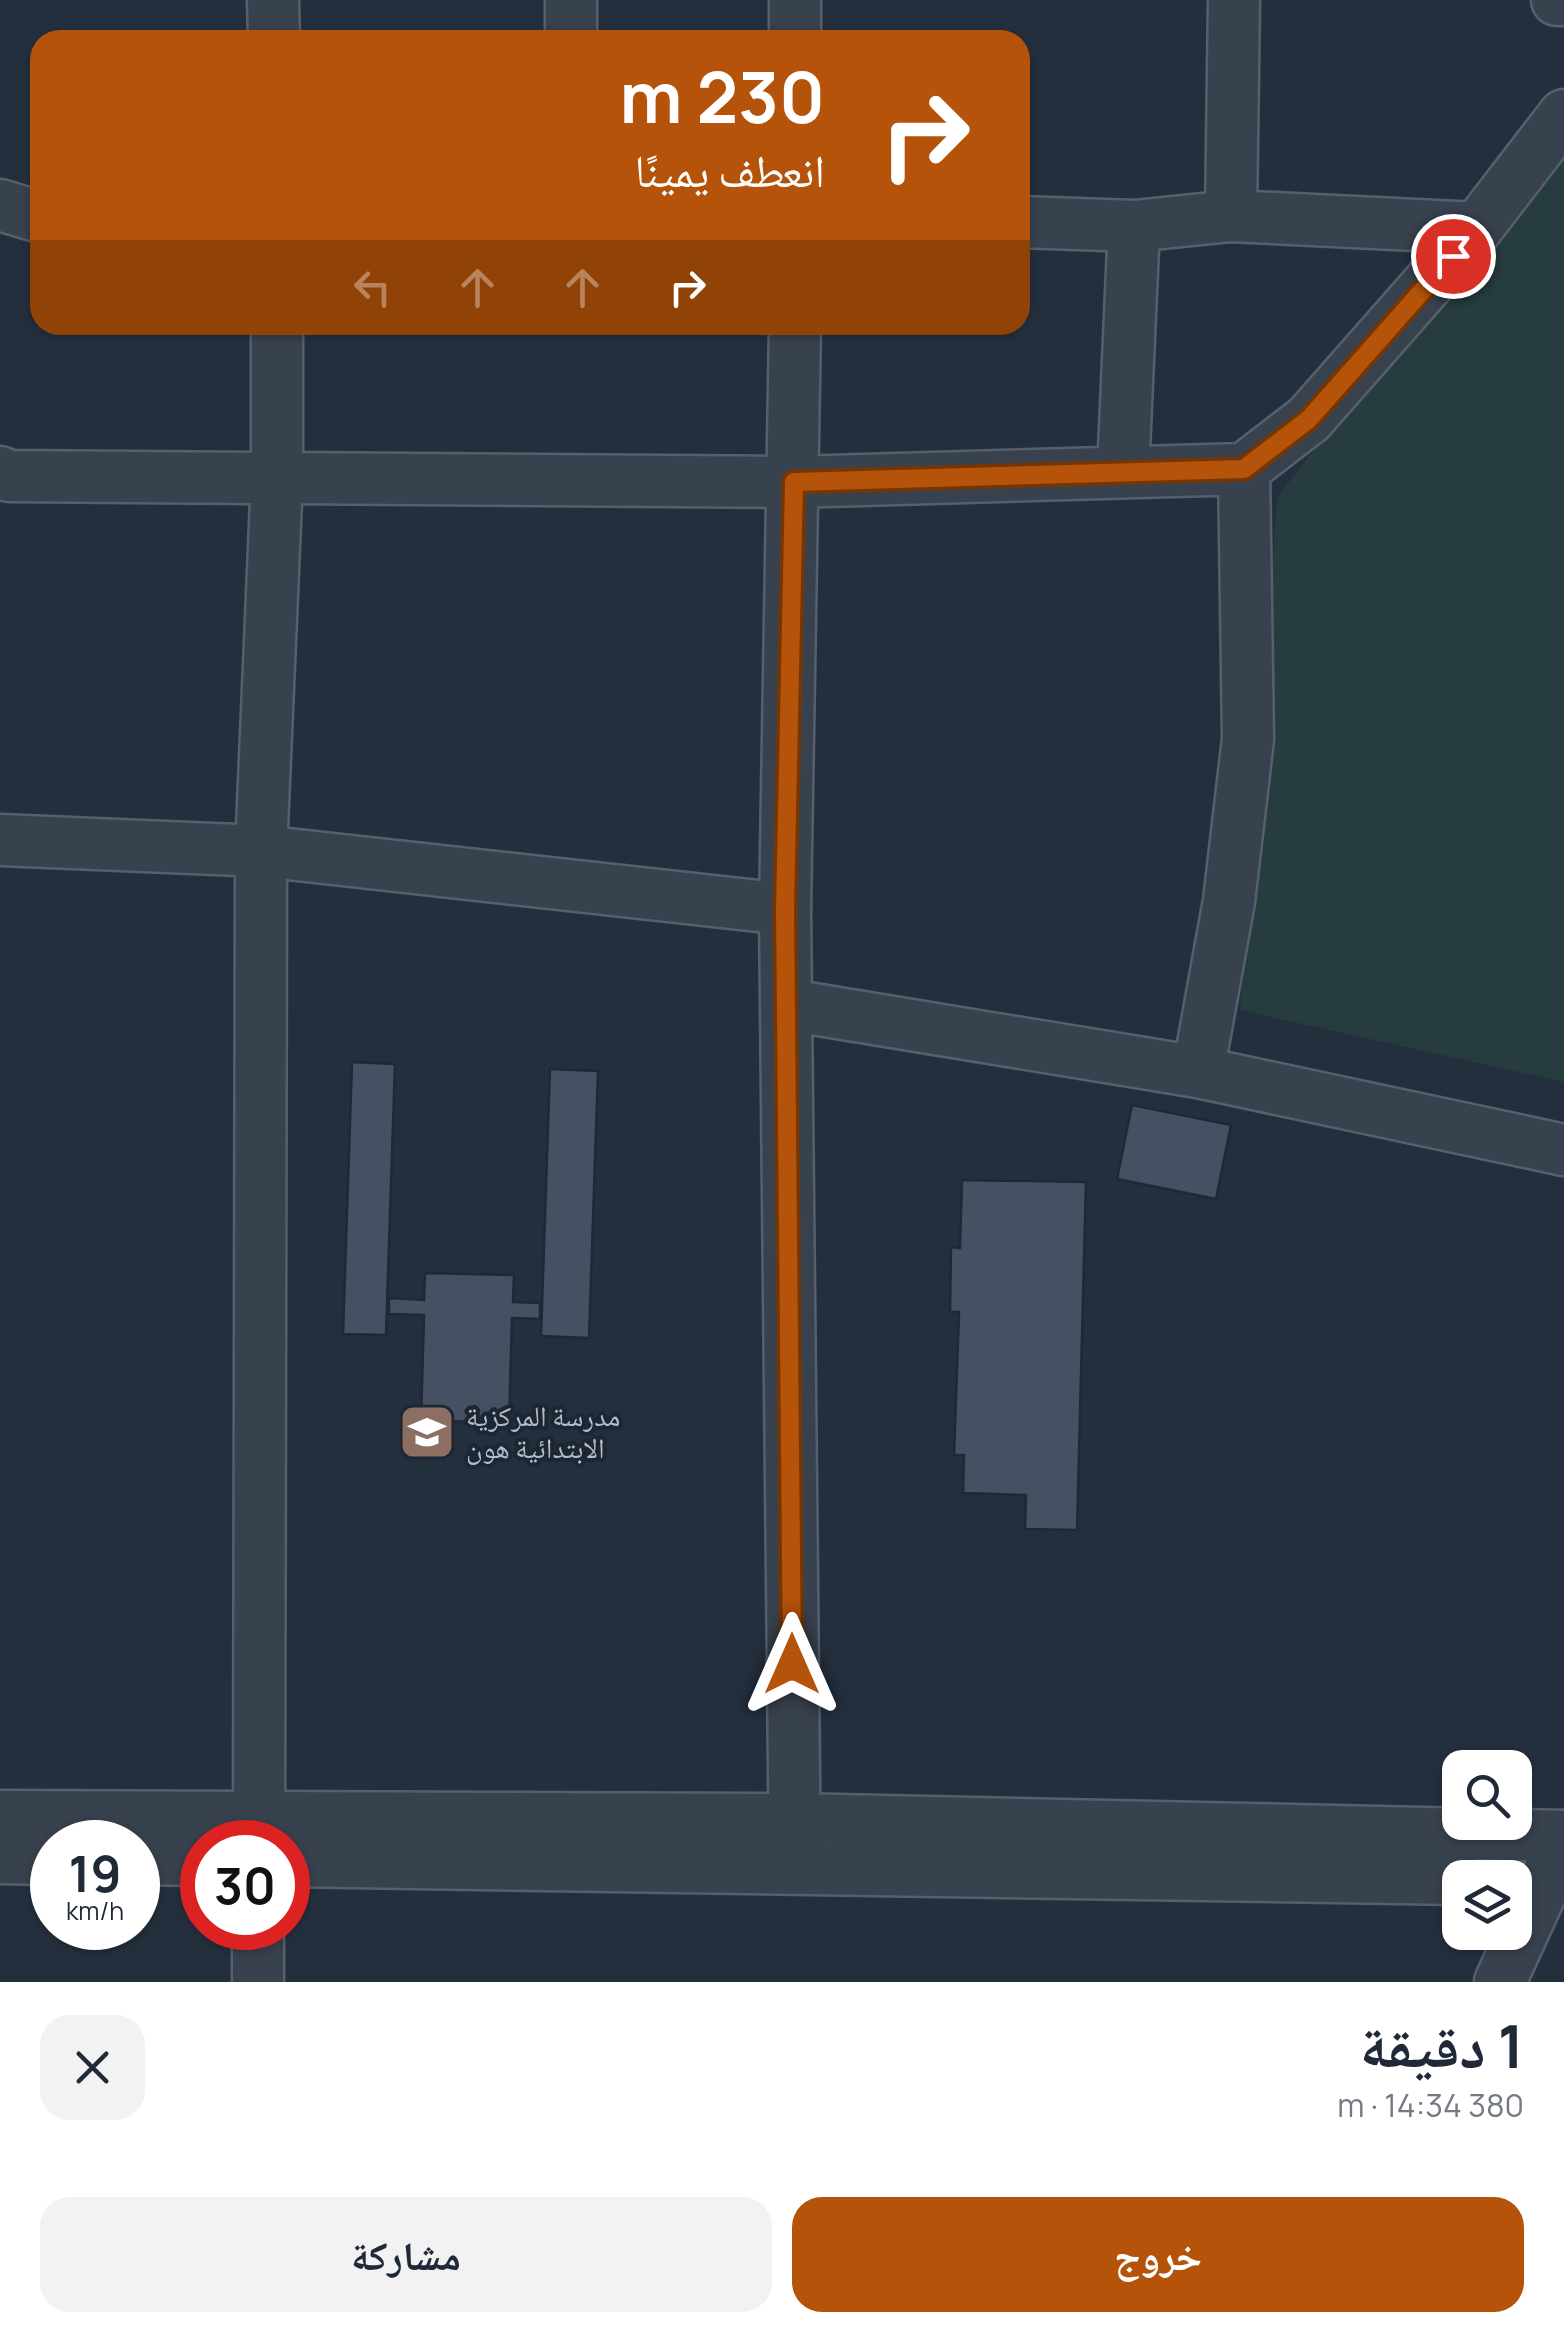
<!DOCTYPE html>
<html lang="ar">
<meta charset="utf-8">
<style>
:root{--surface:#fff;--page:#f2f2f3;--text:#1f2937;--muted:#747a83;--accent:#b45309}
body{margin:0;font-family:Manrope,"Noto Naskh Arabic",sans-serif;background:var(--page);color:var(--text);direction:rtl;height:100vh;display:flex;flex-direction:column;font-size:38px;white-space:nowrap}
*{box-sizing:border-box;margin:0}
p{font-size:32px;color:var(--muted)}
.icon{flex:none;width:55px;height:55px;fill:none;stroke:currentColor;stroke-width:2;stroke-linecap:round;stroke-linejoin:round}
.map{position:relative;height:1982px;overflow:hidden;direction:ltr}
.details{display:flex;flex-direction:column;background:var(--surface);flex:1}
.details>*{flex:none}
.top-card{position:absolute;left:30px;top:30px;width:1000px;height:305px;border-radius:30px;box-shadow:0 2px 8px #0004;direction:rtl;background:#b45309;color:#fff;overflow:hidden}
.fabs{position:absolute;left:1442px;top:1750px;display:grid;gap:20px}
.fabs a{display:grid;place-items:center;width:90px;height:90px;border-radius:20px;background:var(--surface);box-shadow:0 2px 8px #0004;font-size:50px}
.speed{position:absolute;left:30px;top:1820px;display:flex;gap:20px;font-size:50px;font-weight:700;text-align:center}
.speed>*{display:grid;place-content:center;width:130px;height:130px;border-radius:50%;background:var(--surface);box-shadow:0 2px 8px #0004;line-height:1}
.speed small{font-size:25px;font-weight:400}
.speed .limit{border:15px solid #d22;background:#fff;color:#111}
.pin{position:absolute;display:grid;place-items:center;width:85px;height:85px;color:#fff;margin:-42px;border:5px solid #fff;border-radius:50%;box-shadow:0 2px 10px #0007}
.me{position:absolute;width:110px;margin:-55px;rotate:0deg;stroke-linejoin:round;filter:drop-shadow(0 0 8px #0008)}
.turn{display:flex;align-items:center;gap:35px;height:210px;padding:0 40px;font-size:45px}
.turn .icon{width:130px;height:130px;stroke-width:2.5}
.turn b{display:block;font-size:70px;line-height:85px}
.lanes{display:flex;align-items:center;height:95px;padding:0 40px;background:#0003;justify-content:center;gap:50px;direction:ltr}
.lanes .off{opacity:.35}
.round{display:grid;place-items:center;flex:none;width:105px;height:105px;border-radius:30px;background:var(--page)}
.headline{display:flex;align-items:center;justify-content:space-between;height:170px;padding:0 40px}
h1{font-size:60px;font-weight:700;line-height:75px}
.button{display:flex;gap:20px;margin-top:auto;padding:20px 40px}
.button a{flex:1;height:115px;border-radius:30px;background:var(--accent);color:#fff;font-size:40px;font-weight:700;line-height:115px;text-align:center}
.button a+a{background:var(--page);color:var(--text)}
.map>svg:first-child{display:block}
</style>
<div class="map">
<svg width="1564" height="1982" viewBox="0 0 1564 1982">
<rect width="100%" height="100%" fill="#242f3e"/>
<polygon fill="#263c3f" points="1564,119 1564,1082 1240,1010 1277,498"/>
<g fill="#455162" stroke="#1f2835" stroke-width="2.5">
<polygon points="352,1062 395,1064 386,1335 343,1334"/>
<polygon points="550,1069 598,1071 589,1338 541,1336"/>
<polygon points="1132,1105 1231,1125 1216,1199 1117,1179"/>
<polygon points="962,1180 1086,1182 1077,1530 1025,1529 1026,1495 963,1493 964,1455 954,1455 959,1312 950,1312 951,1247 960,1248"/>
<polygon points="425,1273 514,1275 513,1302 540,1303 540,1319 512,1318 509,1423 421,1420 424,1315 389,1314 389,1298 424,1300"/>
</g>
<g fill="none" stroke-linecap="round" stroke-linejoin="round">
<g stroke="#565f6c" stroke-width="55">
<g id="minor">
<polyline points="273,0 274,40"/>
<polyline points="571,0 571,40"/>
<polyline points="795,0 795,40"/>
<polyline points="1557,0 1564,0"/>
<polyline points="0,205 40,217"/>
<polyline points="1231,216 1234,0"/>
<polyline points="1020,222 1134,226 1231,216 1477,228"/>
<polyline points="0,472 9,476 794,482 1244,469 1309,419 1477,228 1564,115"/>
<polyline points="1123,472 1134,226"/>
<polyline points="0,840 261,851 785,909"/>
<polyline points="789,1005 1198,1072 1564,1150"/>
<polyline points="1198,1072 1229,901 1248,739 1244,469"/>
<polyline points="0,1816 793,1819 1564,1836"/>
<polyline points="259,1842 261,851 277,477 277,325"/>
<polyline points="0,1858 52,1859"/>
<polyline points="138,1859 202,1860"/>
<polyline points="288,1861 1460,1879"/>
<polyline points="795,1868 785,909 795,325"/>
<polyline points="258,1982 258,1928"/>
<polyline points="1500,1982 1547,1879 1560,1836"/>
</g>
</g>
<use href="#minor" stroke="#38414e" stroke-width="50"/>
</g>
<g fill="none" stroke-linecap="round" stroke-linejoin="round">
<g stroke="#753606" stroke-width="25">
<polyline id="route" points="792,1664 785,909 794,482 1244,469 1309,419 1453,256"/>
</g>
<use href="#route" stroke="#b45309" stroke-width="18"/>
</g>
<defs>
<g id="school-square" transform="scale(2.875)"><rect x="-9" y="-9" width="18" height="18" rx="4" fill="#8d6e63" stroke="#1d2633"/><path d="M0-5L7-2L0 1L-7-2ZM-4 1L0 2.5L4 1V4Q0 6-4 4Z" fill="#fff"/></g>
</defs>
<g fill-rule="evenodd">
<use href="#school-square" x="427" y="1432"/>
</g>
<g text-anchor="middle" stroke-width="8" stroke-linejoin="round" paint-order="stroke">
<g font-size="28" fill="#b4bcc9" stroke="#1d2633" text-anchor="start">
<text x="466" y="1426">مدرسة المركزية<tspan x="466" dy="32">الابتدائية هون</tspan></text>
</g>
</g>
</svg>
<div class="fabs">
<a><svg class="icon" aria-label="search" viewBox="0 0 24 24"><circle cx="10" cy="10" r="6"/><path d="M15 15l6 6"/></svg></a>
<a><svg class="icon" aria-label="layers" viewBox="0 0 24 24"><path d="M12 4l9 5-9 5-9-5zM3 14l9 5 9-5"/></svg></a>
</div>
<div class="speed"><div>19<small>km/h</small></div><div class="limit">30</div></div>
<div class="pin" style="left:1453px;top:256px;background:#d93025"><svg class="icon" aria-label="arrive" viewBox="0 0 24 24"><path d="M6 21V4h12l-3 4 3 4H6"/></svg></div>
<svg class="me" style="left:792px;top:1664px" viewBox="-20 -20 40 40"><path d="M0-17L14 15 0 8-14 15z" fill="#b45309" stroke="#fff" stroke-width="4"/></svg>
<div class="top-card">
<div class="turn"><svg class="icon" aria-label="right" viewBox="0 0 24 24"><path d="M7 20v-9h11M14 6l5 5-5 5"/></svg><div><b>230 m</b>انعطف يمينًا</div></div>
<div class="lanes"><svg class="icon off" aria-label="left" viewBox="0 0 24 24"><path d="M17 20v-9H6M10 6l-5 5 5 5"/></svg><svg class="icon off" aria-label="ahead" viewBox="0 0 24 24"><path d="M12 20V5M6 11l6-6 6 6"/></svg><svg class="icon off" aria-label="ahead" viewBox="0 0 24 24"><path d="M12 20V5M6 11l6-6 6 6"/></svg><svg class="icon" aria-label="right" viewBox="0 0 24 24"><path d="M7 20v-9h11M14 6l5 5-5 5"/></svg></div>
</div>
</div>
<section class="details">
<div class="headline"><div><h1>1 دقيقة</h1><p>380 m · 14:34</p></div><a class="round"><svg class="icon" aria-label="close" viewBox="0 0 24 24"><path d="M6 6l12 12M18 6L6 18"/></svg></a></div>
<div class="button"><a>خروج</a><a>مشاركة</a></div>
</section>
